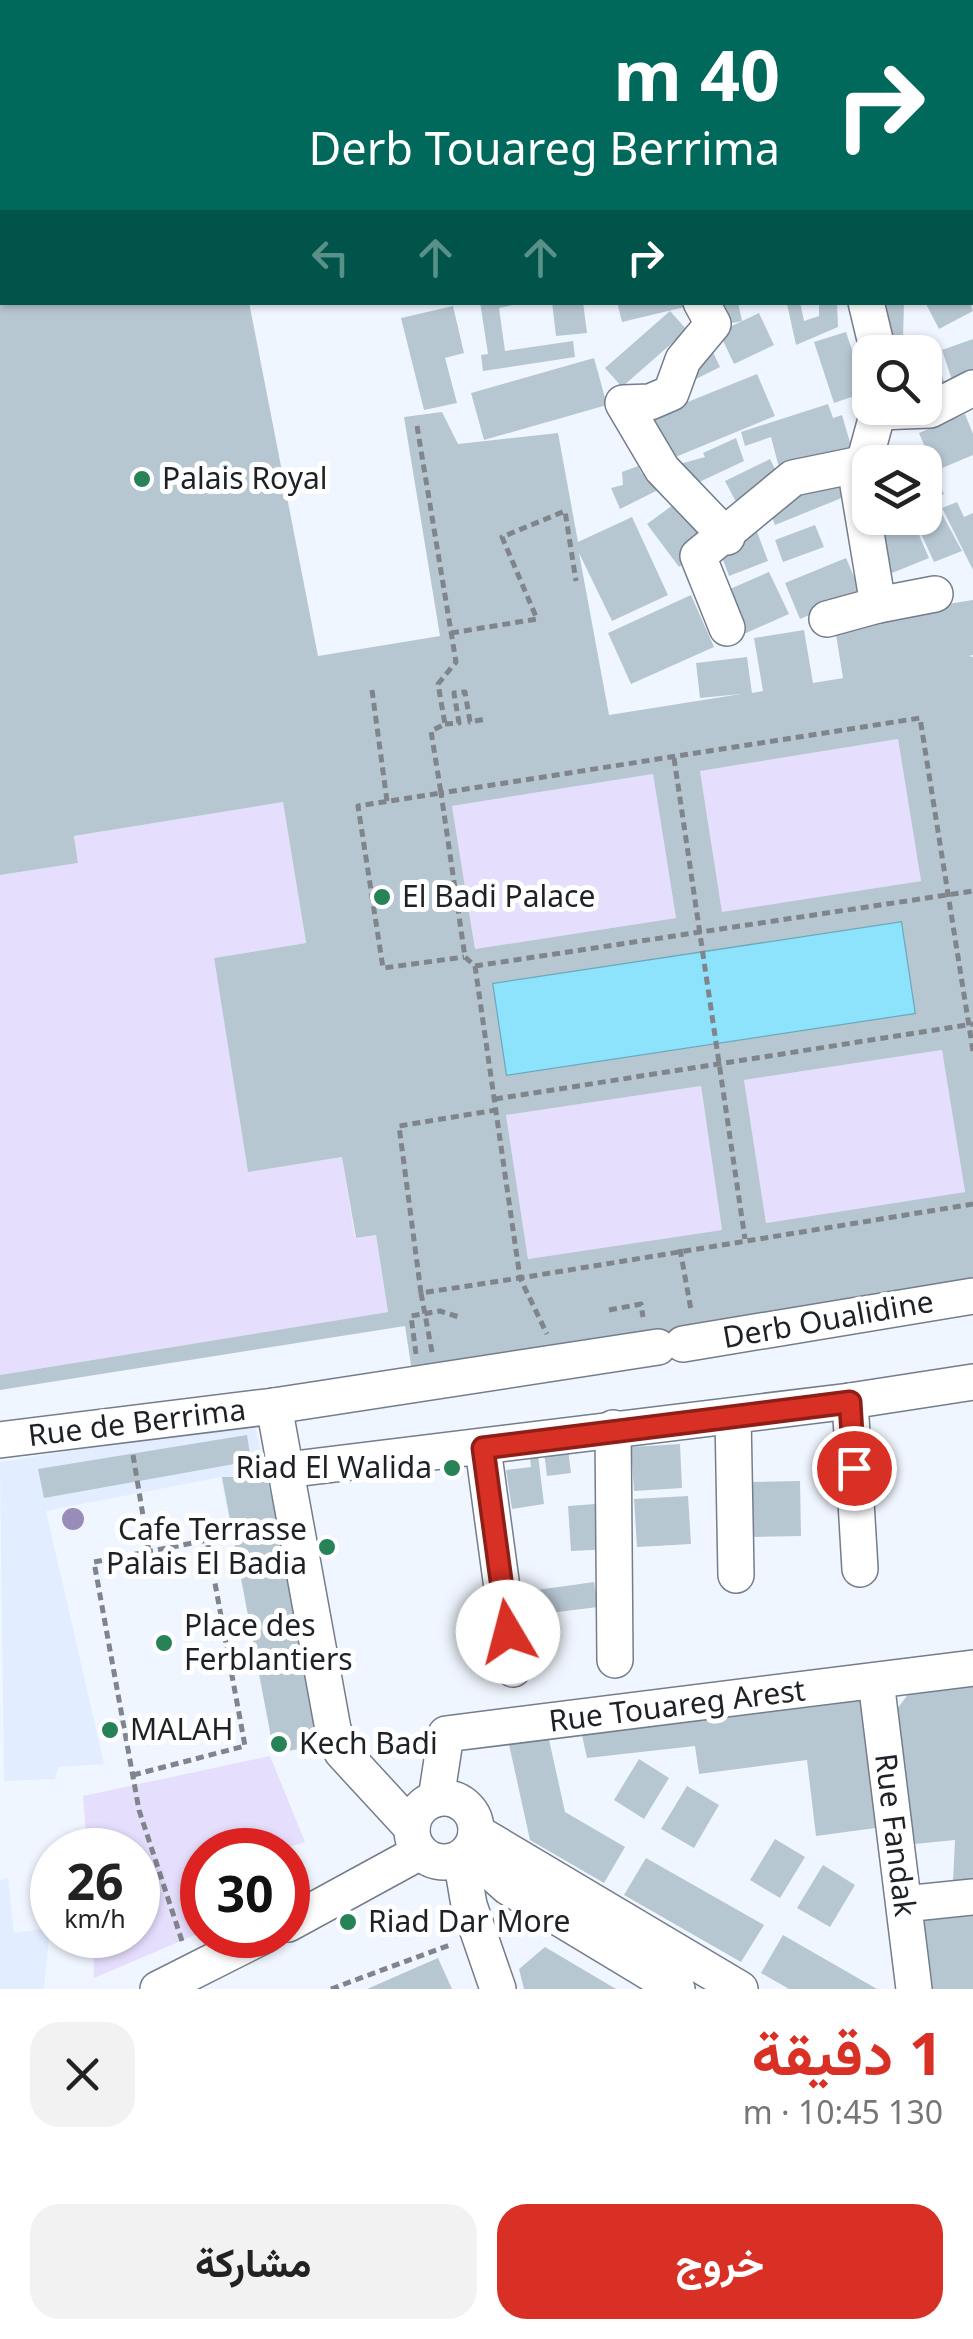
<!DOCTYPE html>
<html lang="ar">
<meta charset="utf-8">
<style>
:root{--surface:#fff;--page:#f2f2f2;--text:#222;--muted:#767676;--accent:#d93025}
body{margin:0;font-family:"Noto Sans",Vazirmatn,sans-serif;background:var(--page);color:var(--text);direction:rtl;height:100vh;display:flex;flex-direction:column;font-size:38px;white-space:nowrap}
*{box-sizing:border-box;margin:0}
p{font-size:32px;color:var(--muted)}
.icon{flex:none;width:55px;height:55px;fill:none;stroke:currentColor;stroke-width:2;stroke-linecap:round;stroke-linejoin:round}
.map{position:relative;height:1989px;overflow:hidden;direction:ltr}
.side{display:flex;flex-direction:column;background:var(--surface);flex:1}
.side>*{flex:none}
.guide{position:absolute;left:0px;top:0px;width:975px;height:305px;box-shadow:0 2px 8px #0004;direction:rtl;background:#00695c;color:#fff;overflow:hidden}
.buttons{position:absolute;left:852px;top:335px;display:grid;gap:20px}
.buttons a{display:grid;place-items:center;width:90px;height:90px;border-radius:20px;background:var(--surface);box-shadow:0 2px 8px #0004;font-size:50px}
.speed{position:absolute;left:30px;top:1828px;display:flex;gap:20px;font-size:50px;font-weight:700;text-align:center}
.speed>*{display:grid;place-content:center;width:130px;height:130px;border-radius:50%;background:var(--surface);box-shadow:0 2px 8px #0004;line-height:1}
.speed small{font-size:25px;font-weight:400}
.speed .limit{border:15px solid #d22;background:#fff;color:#111}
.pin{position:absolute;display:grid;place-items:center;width:85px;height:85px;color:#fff;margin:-42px;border:5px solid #fff;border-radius:50%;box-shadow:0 2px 10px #0007}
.me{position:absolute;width:110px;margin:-55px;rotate:352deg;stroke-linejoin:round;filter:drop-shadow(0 0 8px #0008)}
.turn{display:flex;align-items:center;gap:35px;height:210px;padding:0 30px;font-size:45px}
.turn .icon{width:130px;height:130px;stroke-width:2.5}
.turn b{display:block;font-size:70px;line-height:85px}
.lanes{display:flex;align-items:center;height:95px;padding:0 30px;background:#0003;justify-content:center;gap:50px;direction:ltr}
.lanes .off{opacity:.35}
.round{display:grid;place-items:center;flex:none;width:105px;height:105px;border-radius:30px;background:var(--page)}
.summary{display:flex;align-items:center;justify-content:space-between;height:170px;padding:0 30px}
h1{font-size:60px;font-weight:700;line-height:75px;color:var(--accent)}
.primary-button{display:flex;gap:20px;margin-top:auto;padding:20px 30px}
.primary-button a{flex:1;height:115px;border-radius:30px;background:var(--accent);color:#fff;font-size:40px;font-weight:700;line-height:115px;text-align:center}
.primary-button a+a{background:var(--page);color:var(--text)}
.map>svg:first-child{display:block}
</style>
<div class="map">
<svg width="973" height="1989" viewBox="0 0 973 1989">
<rect width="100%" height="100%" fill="#f0f6ff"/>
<g fill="#e2edff">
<polygon points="254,1422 326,1745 274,1753 221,1477 46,1511 104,1764 58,1767 55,1779 4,1781 0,1462"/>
<polygon points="8,1878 14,1933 50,1928 44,1989 0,1989 0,1880"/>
</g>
<g fill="#e6defd">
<polygon points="0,0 298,0 299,2 2,2 0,117"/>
<polygon points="539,0 794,0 795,2 539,2"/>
<polygon points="898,739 921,881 722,912 700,771"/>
<polygon points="653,774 676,918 475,949 452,806"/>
<polygon points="283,802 306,943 214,958 248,1171 342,1157 355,1238 376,1235 388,1312 0,1375 0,875 78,863 74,836"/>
<polygon points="942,1050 965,1192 766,1223 744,1080"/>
<polygon points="701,1086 722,1230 528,1259 506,1115"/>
<polygon points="270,1756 305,1842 279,1850 202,1850 202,1932 94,1978 93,1935 138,1935 138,1850 87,1850 83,1796"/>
</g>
<polygon fill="#8de3fc" stroke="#6ca9bc" stroke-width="2.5" points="902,921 916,1014 506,1076 492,983"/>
<g fill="#b7c7d2" fill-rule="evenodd">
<path d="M0,302H249L318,656L440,636L404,417L442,412L458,444L558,433L578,542L632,517L668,595L612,621L579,553L609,715L741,694L700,698L696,663L747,657L752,693L763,691L754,638L804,630L813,683L843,678L834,622L973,600V655L969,656L973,657V1289L413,1378L405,1326L0,1390V1375L388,1312L376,1235L356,1238L342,1157L248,1172L214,958L306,943L283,802L74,836L78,863L0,875ZM898,739L921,881L722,912L700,771ZM653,774L676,918L475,949L452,806ZM902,921L916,1014L506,1076L492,983ZM942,1050L965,1192L766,1223L744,1080ZM701,1086L722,1230L528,1259L506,1115Z"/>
<polygon points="480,302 527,302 499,308 505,351 573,341 575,357 483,371 481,355 488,354"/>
<polygon points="552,302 583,302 587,333 556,336"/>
<polygon points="617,302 689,302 689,306 622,322"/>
<polygon points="714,302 738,302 742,321 719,326"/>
<polygon points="800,302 804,321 819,316 819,302 837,302 838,327 796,345 787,304"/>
<polygon points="873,302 904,302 903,340 871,338"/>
<polygon points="925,302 970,302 973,311 939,329"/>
<polygon points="453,306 464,353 445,358 457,403 424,410 401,318"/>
<polygon points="670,311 687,330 622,387 605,368"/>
<polygon points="759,313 774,345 734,364 719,332"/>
<polygon points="846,332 866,392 834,403 814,342"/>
<polygon points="973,339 973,380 954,386 942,350"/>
<polygon points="928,343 948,391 925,400 925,352 905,352"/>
<polygon points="711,348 720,367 688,383"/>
<polygon points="594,358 607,405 484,440 471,393"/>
<polygon points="757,374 775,416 661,463 643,420"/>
<polygon points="828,404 833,418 842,415 854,456 782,479 771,437 745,446 741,432"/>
<polygon points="965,414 973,434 973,455 935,471 919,433"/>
<polygon points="736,438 744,461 693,485 676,465 705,457 703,453"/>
<polygon points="770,459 781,481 736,502 725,481"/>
<polygon points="638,466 642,474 653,471 668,485 620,509 611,488 623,485 622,472"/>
<polygon points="934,475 944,494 925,504 925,480"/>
<polygon points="837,479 844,497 775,525 768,508"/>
<polygon points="677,502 709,545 679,567 647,524"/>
<polygon points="957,502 964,517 973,513 973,570 942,508"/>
<polygon points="941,512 962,551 934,562 916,523"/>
<polygon points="913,521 929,558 892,573 877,536"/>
<polygon points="815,525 824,547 783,562 775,540"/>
<polygon points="756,529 768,561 729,576 717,544"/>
<polygon points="846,558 861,593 800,619 785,583"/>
<polygon points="769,572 789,614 735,638 716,595"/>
<polygon points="691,595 714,647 631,684 608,633"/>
<polygon points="247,1435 251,1461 44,1498 38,1469"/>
<polygon points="680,1444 682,1488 634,1491 631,1447"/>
<polygon points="568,1449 571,1473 547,1476 544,1451"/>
<polygon points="538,1455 544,1504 512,1509 506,1470 531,1467 530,1457"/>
<polygon points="222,1477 267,1477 326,1745 274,1753"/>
<polygon points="800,1481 801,1536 751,1537 749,1482"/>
<polygon points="688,1496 691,1544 637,1547 634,1499"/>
<polygon points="609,1503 612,1549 571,1551 568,1506"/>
<polygon points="594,1582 598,1607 533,1615 530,1591"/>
<polygon points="973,1685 973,1878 953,1881 955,1840 915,1844 897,1709 910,1692"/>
<polygon points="867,1696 883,1827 816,1836 807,1760 699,1774 695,1746 587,1758 581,1731"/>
<polygon points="548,1735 565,1812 625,1847 604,1883 530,1840 508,1740"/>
<polygon points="639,1759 669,1778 644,1819 614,1800"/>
<polygon points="687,1786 719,1805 694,1848 661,1829"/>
<polygon points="775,1839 805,1857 780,1898 750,1880"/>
<polygon points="646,1858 764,1925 741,1962 624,1895"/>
<polygon points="823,1865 855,1885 830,1927 797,1908"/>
<polygon points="973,1911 973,1989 932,1989 923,1916"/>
<polygon points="783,1935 877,1989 789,1989 761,1973"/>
<polygon points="545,1947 616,1989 524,1989 519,1969"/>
<polygon points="438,1958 452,1989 367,1989"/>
</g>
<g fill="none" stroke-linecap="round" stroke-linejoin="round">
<g stroke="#747d8b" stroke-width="38">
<g id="minor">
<polyline points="972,7 973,7"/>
<polyline points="972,150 973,150"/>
<polyline points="972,256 973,256"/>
<polyline points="701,302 713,324 683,360 671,393 650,402 623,403 662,469 727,537"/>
<polyline points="866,302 878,352"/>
<polyline points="878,412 930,410 973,388"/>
<polyline points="878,605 935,594"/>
<polyline points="827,619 878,605 858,485 879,408"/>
<polyline points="727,628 698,556 793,478 866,463"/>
<polyline points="683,1344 973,1296"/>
<polyline points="850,1401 860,1569"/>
<polyline points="274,1406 333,1729 342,1752 412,1828"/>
<polyline points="733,1416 736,1575"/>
<polyline points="613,1428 615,1660"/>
<polyline points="0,1440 274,1406 658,1347"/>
<polyline points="483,1448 513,1669"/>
<polyline points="286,1470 850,1401 973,1382"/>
<polyline points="876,1681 914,1989"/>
<circle cx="444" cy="1830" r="32"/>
<polyline points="436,1799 446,1734 973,1668"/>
<polyline points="476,1832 740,1989"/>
<polyline points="469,1852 508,1887 677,1989"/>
<polyline points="461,1858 469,1905 498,1989"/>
<polyline points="904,1904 973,1897"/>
<polyline points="288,1924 420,1852"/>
<polyline points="158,1989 265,1935"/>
</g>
</g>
<g stroke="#80858c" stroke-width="5" stroke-dasharray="8 5" stroke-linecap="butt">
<polyline points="13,0 14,2"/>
<polyline points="417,426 456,662 438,684 445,724 431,731 441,793 358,806 383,968 464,957"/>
<polyline points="451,633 537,619 502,537 565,511 576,581"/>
<polyline points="372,690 387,801"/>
<polyline points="445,724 459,723 454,693 465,692 470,722 485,719"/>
<polyline points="674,758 745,1239"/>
<polyline points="475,966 973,891"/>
<polyline points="973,1051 920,718 441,793 465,957 475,966 520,1278 973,1204"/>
<polyline points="495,1099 973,1024"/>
<polyline points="680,1249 691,1310"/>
<polyline points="421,1293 399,1126 496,1110"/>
<polyline points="609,1310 641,1304 643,1317"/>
<polyline points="432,1352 421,1293 520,1278 547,1334"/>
<polyline points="416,1354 411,1316 440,1311 459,1317"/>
<polyline points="133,1455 149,1552"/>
<polyline points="380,1745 414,1740"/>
<polyline points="133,1775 245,1746 207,1540"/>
<polyline points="182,1941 139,1810 94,1562 265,1529"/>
<polyline points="331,1989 450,1945"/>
</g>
<use href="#minor" stroke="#fff" stroke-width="35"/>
</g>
<circle fill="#998cb9" cx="73" cy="1519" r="11"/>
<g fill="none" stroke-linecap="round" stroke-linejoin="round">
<g stroke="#8d1f18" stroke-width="25">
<polyline id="route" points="508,1632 483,1448 850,1402 854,1468"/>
</g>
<use href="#route" stroke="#d93025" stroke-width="18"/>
</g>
<g fill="#278258" stroke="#fff" stroke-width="4">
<circle cx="142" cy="479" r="10"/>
<circle cx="382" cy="897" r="10"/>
<circle cx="452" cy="1468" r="10"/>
<circle cx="327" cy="1547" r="10"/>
<circle cx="164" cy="1643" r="10"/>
<circle cx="110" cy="1730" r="10"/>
<circle cx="279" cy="1744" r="10"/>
<circle cx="348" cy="1922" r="10"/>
</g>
<g text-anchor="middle" stroke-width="10" stroke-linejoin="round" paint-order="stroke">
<g font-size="30" fill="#1e2227" stroke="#fff" text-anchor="start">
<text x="162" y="489">Palais Royal</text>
<text x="402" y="907">El Badi Palace</text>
<text x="432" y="1478" text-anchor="end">Riad El Walida</text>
<text x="307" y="1540" text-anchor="end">Cafe Terrasse<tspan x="307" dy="34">Palais El Badia</tspan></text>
<text x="184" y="1636">Place des<tspan x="184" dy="34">Ferblantiers</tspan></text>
<text x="130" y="1740">MALAH</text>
<text x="299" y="1754">Kech Badi</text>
<text x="368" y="1932">Riad Dar More</text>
</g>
<g font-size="30" fill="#1e2227" stroke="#fff">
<text transform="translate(828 1320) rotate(-10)" y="10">Derb Oualidine</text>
<text transform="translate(137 1423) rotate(-7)" y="10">Rue de Berrima</text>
<text transform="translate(677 1706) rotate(-7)" y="10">Rue Touareg Arest</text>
<text transform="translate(895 1835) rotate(83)" y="10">Rue Fandak</text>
</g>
</g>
</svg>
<div class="buttons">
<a><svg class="icon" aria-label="search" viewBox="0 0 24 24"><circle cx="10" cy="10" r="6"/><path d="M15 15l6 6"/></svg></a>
<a><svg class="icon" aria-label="layers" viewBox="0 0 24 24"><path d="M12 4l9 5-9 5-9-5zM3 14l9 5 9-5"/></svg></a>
</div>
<div class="speed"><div>26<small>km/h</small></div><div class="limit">30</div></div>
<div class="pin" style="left:854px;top:1468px;background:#d93025"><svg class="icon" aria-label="arrive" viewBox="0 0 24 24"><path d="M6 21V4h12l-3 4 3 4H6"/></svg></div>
<svg class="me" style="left:508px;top:1632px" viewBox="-20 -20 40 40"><circle r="19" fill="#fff"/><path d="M0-13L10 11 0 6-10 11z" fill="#d93025"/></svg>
<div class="guide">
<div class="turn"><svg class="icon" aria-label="right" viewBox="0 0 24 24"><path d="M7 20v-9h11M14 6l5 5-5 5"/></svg><div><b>40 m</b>Derb Touareg Berrima</div></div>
<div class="lanes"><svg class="icon off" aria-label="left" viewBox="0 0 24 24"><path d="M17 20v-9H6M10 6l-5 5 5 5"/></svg><svg class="icon off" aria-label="ahead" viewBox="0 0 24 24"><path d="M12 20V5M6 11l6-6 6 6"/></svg><svg class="icon off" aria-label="ahead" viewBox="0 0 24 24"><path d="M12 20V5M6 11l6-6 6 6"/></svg><svg class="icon" aria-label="right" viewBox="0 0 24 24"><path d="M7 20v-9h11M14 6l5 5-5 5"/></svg></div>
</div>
</div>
<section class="side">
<div class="summary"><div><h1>1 دقيقة</h1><p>130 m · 10:45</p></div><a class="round"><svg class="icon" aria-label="close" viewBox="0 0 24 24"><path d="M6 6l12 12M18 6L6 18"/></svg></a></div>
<div class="primary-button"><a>خروج</a><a>مشاركة</a></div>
</section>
